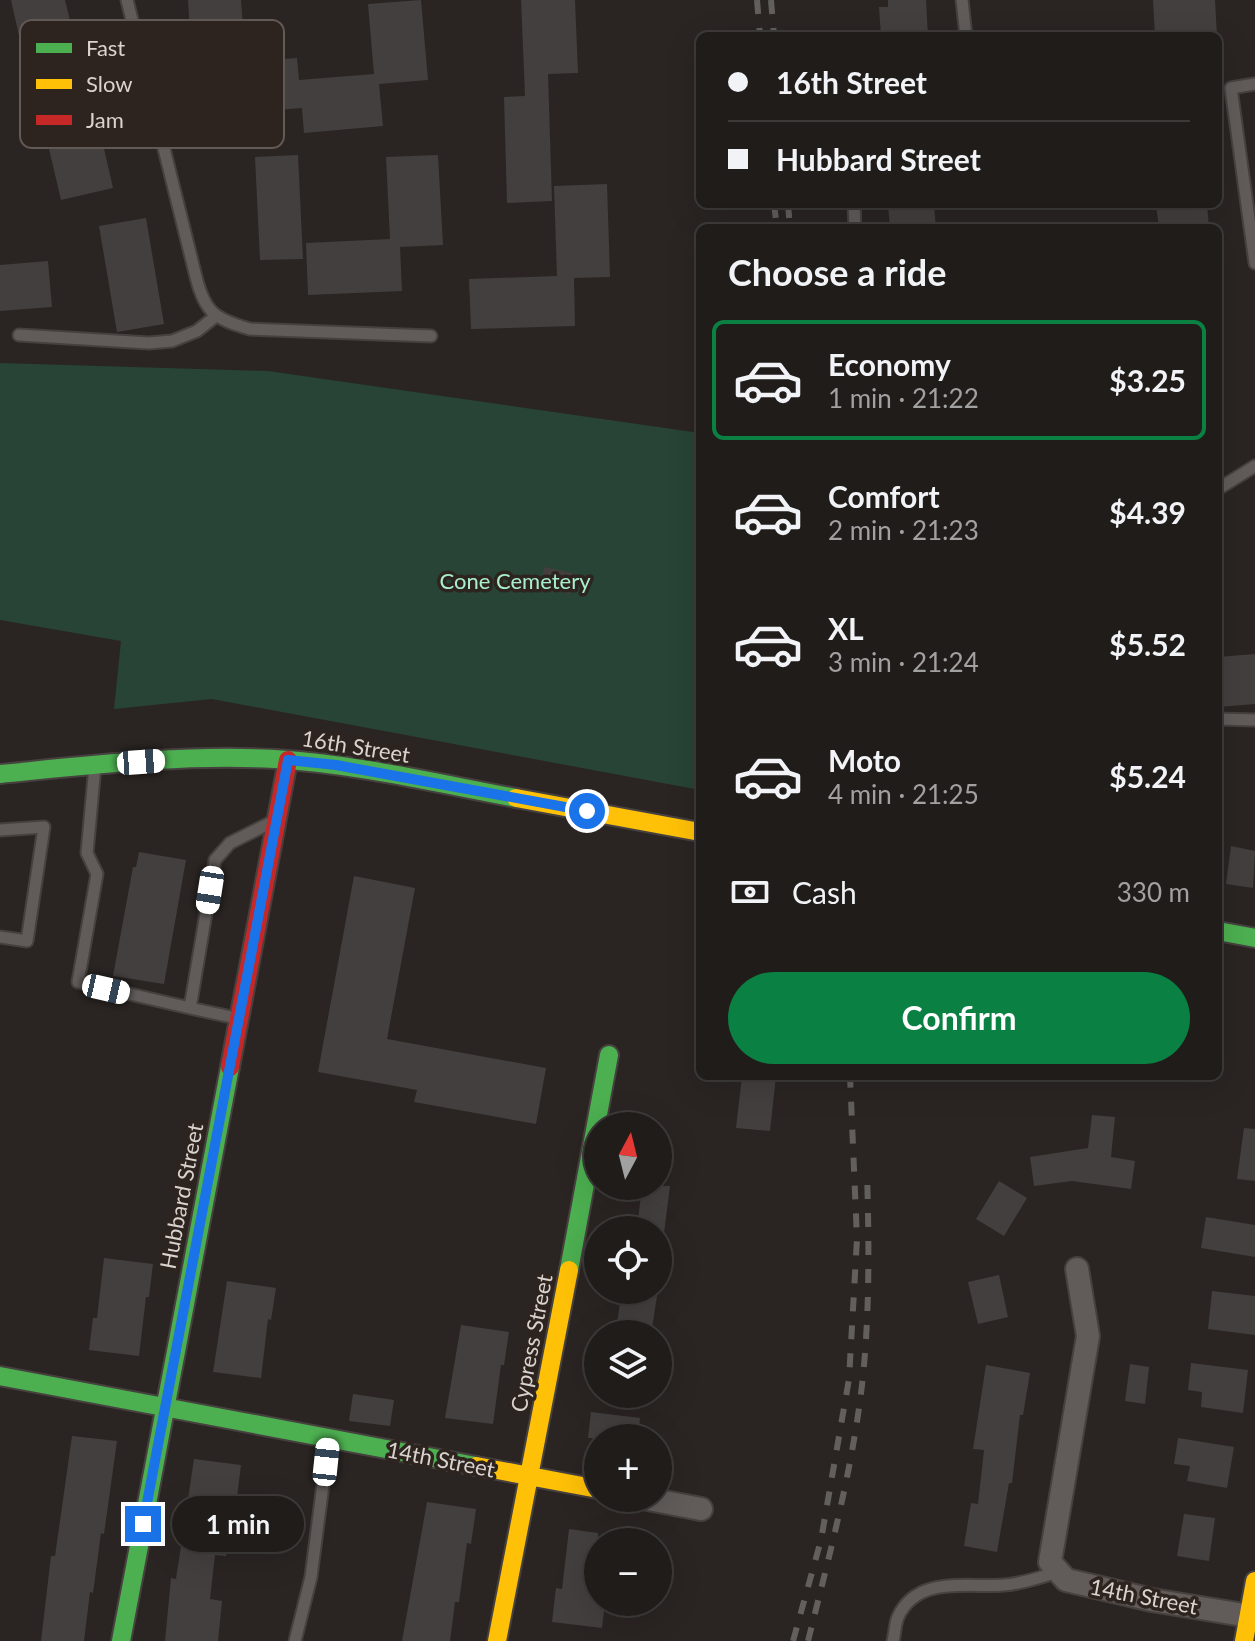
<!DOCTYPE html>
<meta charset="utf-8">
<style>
:root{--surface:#201c1a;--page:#2d2927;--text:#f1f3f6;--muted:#a2a1a2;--line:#3d3a39;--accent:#0b8043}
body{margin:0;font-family:Lato,sans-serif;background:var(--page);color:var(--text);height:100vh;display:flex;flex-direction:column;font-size:30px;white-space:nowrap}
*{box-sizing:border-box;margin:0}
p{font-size:26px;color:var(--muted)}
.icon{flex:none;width:44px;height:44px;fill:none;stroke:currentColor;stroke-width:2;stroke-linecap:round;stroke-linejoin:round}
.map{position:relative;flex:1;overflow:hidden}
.side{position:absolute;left:696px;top:224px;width:526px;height:856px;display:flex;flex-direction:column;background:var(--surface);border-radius:12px;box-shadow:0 8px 32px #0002,0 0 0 2px var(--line)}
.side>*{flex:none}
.guide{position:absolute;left:696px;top:32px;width:526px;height:176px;border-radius:12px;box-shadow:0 8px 32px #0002,0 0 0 2px var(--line);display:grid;align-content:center;height:176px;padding:0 32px;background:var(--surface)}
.needle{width:52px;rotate:7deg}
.buttons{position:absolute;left:584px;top:1112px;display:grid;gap:16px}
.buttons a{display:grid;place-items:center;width:88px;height:88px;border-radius:50%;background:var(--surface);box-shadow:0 8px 32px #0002,0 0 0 2px var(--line);font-size:40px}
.end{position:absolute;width:36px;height:36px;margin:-18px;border:10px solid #1a73e8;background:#fff;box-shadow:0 0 0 4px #fff}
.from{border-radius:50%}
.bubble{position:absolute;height:56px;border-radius:28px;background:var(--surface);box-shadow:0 8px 32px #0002,0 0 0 2px var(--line);font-size:26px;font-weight:700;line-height:56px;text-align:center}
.car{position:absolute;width:24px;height:48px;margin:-24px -12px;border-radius:10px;box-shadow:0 0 6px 2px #0007;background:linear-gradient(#fff 24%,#345 0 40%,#fff 0 76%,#345 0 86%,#fff 0)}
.guide b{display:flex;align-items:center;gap:28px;height:76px;font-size:30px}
.guide b+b{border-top:2px solid var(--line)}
.guide i{width:20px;height:20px;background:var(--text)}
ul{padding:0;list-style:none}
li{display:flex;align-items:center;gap:24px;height:120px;margin:0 16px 12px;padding:0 16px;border:4px solid transparent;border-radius:12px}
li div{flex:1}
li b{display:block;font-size:30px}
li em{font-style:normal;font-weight:700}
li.active{border-color:var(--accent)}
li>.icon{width:72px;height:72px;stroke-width:1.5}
h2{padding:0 32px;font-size:36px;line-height:96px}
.pay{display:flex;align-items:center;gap:20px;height:88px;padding:0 32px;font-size:30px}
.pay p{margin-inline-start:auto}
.primary-button{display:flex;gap:16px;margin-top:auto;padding:16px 32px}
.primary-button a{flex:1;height:92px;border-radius:48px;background:var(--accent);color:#fff;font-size:32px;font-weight:700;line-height:92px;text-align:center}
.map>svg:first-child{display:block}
.green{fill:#274436}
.building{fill:#433f3e}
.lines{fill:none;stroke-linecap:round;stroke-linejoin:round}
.lane-casing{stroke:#46413f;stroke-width:15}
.street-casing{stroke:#46413f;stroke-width:26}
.fast-casing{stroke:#46413f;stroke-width:22}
.slow-casing{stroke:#46413f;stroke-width:22}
.jam-casing{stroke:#46413f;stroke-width:22}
.lane{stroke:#615c5a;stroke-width:11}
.street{stroke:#615c5a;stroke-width:22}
.fast{stroke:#4caf50;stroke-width:18}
.slow{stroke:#ffc107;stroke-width:18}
.jam{stroke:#c62828;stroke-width:18}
.rail{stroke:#625f5d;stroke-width:6;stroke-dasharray:14 14;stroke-linecap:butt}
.route{stroke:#1a73e8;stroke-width:10}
.labels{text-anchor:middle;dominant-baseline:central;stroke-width:7;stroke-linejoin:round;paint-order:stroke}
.park-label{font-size:22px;fill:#a8efcb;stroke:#2e241f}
.street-label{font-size:22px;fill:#d9d3cf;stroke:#2e241f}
.key{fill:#2e241f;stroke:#615954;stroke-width:2}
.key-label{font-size:22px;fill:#d9d3cf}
</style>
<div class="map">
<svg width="1255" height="1641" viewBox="0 0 1255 1641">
<rect width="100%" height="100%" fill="#2a2522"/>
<path class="green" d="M 0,363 L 268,371 L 700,433 L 700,790 L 212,699 L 114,709 L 121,641 L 0,620 Z"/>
<path class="building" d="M 11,0 L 65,0 L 73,33 L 96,28 L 114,104 L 95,109 L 113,188 L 61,200 L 43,123 L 63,118 L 45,43 L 22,49 Z
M 188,0 L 241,0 L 243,27 L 190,32 Z
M 421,0 L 428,80 L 379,84 L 383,126 L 304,133 L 302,108 L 210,115 L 206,65 L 297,58 L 299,80 L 374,74 L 368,4 Z
M 521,0 L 575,0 L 578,73 L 548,74 L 552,201 L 507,203 L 504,97 L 525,96 Z
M 888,0 L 926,0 L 928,36 L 881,36 L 879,7 L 888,7 Z
M 1153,0 L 1215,0 L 1217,36 L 1155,36 Z
M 298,155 L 303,259 L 260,260 L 255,157 Z
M 438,155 L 443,245 L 400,247 L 402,291 L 308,295 L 306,243 L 390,239 L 386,157 Z
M 607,184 L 610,277 L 574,278 L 575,326 L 471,329 L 469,279 L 557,276 L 554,186 Z
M 934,204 L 936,228 L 890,228 L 888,205 Z
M 1156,204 L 1207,204 L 1209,228 L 1159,228 Z
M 146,218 L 164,324 L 117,332 L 99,226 Z
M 48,261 L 52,307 L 0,311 L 0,265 Z
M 544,567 L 573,573 L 569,594 L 540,587 Z
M 1255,654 L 1255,704 L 1218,707 L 1218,657 Z
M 1231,846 L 1255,851 L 1253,888 L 1226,884 Z
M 139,852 L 186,860 L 164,984 L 113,976 L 133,867 L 136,867 Z
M 354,876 L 415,888 L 387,1039 L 546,1068 L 536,1124 L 414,1102 L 417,1090 L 318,1072 Z
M 742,1076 L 776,1076 L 770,1131 L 736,1128 Z
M 1092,1115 L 1115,1117 L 1111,1157 L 1135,1161 L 1131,1189 L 1072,1181 L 1034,1186 L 1030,1157 L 1088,1148 Z
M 1244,1128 L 1255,1129 L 1255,1181 L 1237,1179 Z
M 999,1181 L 1027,1198 L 1004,1236 L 976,1219 Z
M 642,1186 L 670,1186 L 664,1233 L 637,1229 Z
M 1206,1217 L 1255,1225 L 1255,1257 L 1201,1248 Z
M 104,1258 L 153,1264 L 149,1297 L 146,1297 L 139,1356 L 89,1350 L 93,1318 L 97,1318 Z
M 999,1275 L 1008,1317 L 978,1324 L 968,1282 Z
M 227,1281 L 276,1288 L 271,1320 L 268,1319 L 261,1378 L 213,1372 Z
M 622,1290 L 658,1290 L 652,1328 L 617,1323 Z
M 1212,1291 L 1255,1296 L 1255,1335 L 1208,1329 Z
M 461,1325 L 509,1332 L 504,1365 L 501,1365 L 493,1424 L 445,1418 Z
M 1191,1363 L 1248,1370 L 1243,1413 L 1201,1407 L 1202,1392 L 1188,1390 Z
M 1130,1364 L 1149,1367 L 1145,1404 L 1125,1401 Z
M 986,1365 L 1030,1373 L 1023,1415 L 1020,1415 L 1012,1483 L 1009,1483 L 997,1552 L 964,1546 L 971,1503 L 978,1504 L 984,1450 L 973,1449 Z
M 353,1394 L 394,1400 L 390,1426 L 349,1421 Z
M 591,1412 L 640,1418 L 638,1438 L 588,1438 Z
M 72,1436 L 117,1441 L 104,1534 L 101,1533 L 93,1593 L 90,1592 L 84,1641 L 41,1641 L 51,1556 L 55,1556 Z
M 1178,1438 L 1234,1447 L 1227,1488 L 1187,1481 L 1190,1466 L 1174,1464 Z
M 194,1459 L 241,1465 L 237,1497 L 234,1496 L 226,1556 L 215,1555 L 210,1599 L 222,1601 L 218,1641 L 165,1641 L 171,1578 L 176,1579 Z
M 427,1502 L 476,1509 L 471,1544 L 467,1543 L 459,1602 L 455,1602 L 450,1641 L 402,1641 Z
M 1184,1514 L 1215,1518 L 1209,1561 L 1177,1556 Z
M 569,1529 L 598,1533 L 598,1602 L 605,1602 L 602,1628 L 552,1622 L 556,1588 L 562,1589 Z"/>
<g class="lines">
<defs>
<path id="lane" d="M 127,0 L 196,277 C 205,313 215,319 250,329 L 431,336
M 962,0 L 966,36
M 1255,84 L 1231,88 L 1255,263
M 854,204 L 855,228
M 19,335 L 149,343 L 172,341 L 197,331 L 216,316
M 1218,489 L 1255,466
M 1218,719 L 1255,720
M 95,766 L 87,853 L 97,874 L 78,982 L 190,1008 L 215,860 L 230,843 L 272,822
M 0,830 L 44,827 L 27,941 L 0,937
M 190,1008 L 236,1018
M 295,1641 L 311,1577 L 329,1438
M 893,1641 C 895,1634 895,1623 898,1617 C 917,1575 968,1588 1004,1585 C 1022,1584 1041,1577 1058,1572"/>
<path id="street" d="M 1077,1269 L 1088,1336 L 1050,1562 L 1066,1580 L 1152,1600 L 1255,1617
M 643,1498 L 701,1509"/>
<path id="fast" d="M 0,774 C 91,765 183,754 275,759 C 356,764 436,783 516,798
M 1218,931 L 1255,938
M 569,1270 L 609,1055
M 0,1376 L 476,1466
M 121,1641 L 230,1067"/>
<path id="slow" d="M 516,798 L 700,832
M 476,1466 L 598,1489
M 497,1641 L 569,1270
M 1244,1641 L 1255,1581"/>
<path id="jam" d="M 230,1067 L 288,760"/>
</defs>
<use href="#lane" class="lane-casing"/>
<use href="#street" class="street-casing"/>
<use href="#fast" class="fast-casing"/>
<use href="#slow" class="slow-casing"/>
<use href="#jam" class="jam-casing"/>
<use href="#lane" class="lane"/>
<use href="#street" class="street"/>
<use href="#fast" class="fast"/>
<use href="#slow" class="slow"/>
<use href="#jam" class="jam"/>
<path class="rail" d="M 757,0 L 760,36
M 771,0 L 774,36
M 774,204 L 777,228
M 788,204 L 790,228
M 793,1641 L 821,1540 L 849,1379 L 857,1239 L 850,1076
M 808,1641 C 829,1557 852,1471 862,1385 C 870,1314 869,1242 867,1172"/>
</g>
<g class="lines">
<path class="route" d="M 143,1524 L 288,760 L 336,765 L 587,811"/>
</g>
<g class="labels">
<g class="park-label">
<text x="515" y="580">Cone Cemetery</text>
</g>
<g class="street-label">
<text transform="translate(356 746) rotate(9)">16th Street</text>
<text transform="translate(181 1196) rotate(-79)">Hubbard Street</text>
<text transform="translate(531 1343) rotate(-79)">Cypress Street</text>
<text transform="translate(441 1459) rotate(11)">14th Street</text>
<text transform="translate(1144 1596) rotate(11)">14th Street</text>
</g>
</g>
<rect x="20" y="20" width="264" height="128" rx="12" class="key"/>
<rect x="36" y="43" width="36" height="10" fill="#4caf50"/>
<rect x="36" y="79" width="36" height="10" fill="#ffc107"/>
<rect x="36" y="115" width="36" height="10" fill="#c62828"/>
<g class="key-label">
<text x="86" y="56">Fast</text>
<text x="86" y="92">Slow</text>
<text x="86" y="128">Jam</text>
</g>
</svg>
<div class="buttons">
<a><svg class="needle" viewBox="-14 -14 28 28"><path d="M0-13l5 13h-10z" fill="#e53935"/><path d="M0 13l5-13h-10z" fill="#a2a1a2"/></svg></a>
<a><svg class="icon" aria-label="locate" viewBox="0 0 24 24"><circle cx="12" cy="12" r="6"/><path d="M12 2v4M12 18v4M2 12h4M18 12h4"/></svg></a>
<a><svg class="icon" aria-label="layers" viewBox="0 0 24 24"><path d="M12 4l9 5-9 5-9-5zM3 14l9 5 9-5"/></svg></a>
<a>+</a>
<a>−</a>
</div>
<i class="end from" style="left:587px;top:811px"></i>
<i class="end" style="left:143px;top:1524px"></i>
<div class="bubble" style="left:172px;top:1496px;width:132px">1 min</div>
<i class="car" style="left:141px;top:762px;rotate:86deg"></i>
<i class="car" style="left:210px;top:890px;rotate:189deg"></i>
<i class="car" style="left:106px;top:989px;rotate:103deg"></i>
<i class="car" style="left:326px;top:1462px;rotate:6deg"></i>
<div class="guide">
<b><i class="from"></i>16th Street</b>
<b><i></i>Hubbard Street</b>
</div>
<section class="side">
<h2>Choose a ride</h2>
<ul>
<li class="active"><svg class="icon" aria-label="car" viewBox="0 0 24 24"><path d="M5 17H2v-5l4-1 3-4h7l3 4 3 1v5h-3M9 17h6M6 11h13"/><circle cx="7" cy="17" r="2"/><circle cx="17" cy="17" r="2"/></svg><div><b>Economy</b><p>1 min · 21:22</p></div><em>$3.25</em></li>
<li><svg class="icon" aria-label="car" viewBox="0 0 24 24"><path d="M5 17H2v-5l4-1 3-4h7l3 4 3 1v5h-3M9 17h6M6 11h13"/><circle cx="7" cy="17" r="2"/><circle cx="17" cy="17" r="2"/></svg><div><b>Comfort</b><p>2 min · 21:23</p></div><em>$4.39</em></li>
<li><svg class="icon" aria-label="car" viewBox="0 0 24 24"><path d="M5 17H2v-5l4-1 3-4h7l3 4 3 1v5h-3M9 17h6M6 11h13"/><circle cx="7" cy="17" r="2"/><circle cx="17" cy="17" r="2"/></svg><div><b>XL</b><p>3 min · 21:24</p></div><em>$5.52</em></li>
<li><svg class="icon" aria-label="car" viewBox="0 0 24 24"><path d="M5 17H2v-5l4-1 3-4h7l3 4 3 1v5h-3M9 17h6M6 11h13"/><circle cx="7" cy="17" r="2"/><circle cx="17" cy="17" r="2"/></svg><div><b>Moto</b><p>4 min · 21:25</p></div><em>$5.24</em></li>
</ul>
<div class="pay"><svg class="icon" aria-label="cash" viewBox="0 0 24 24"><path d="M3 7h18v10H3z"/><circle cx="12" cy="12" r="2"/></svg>Cash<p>330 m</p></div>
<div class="primary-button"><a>Confirm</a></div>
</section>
</div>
